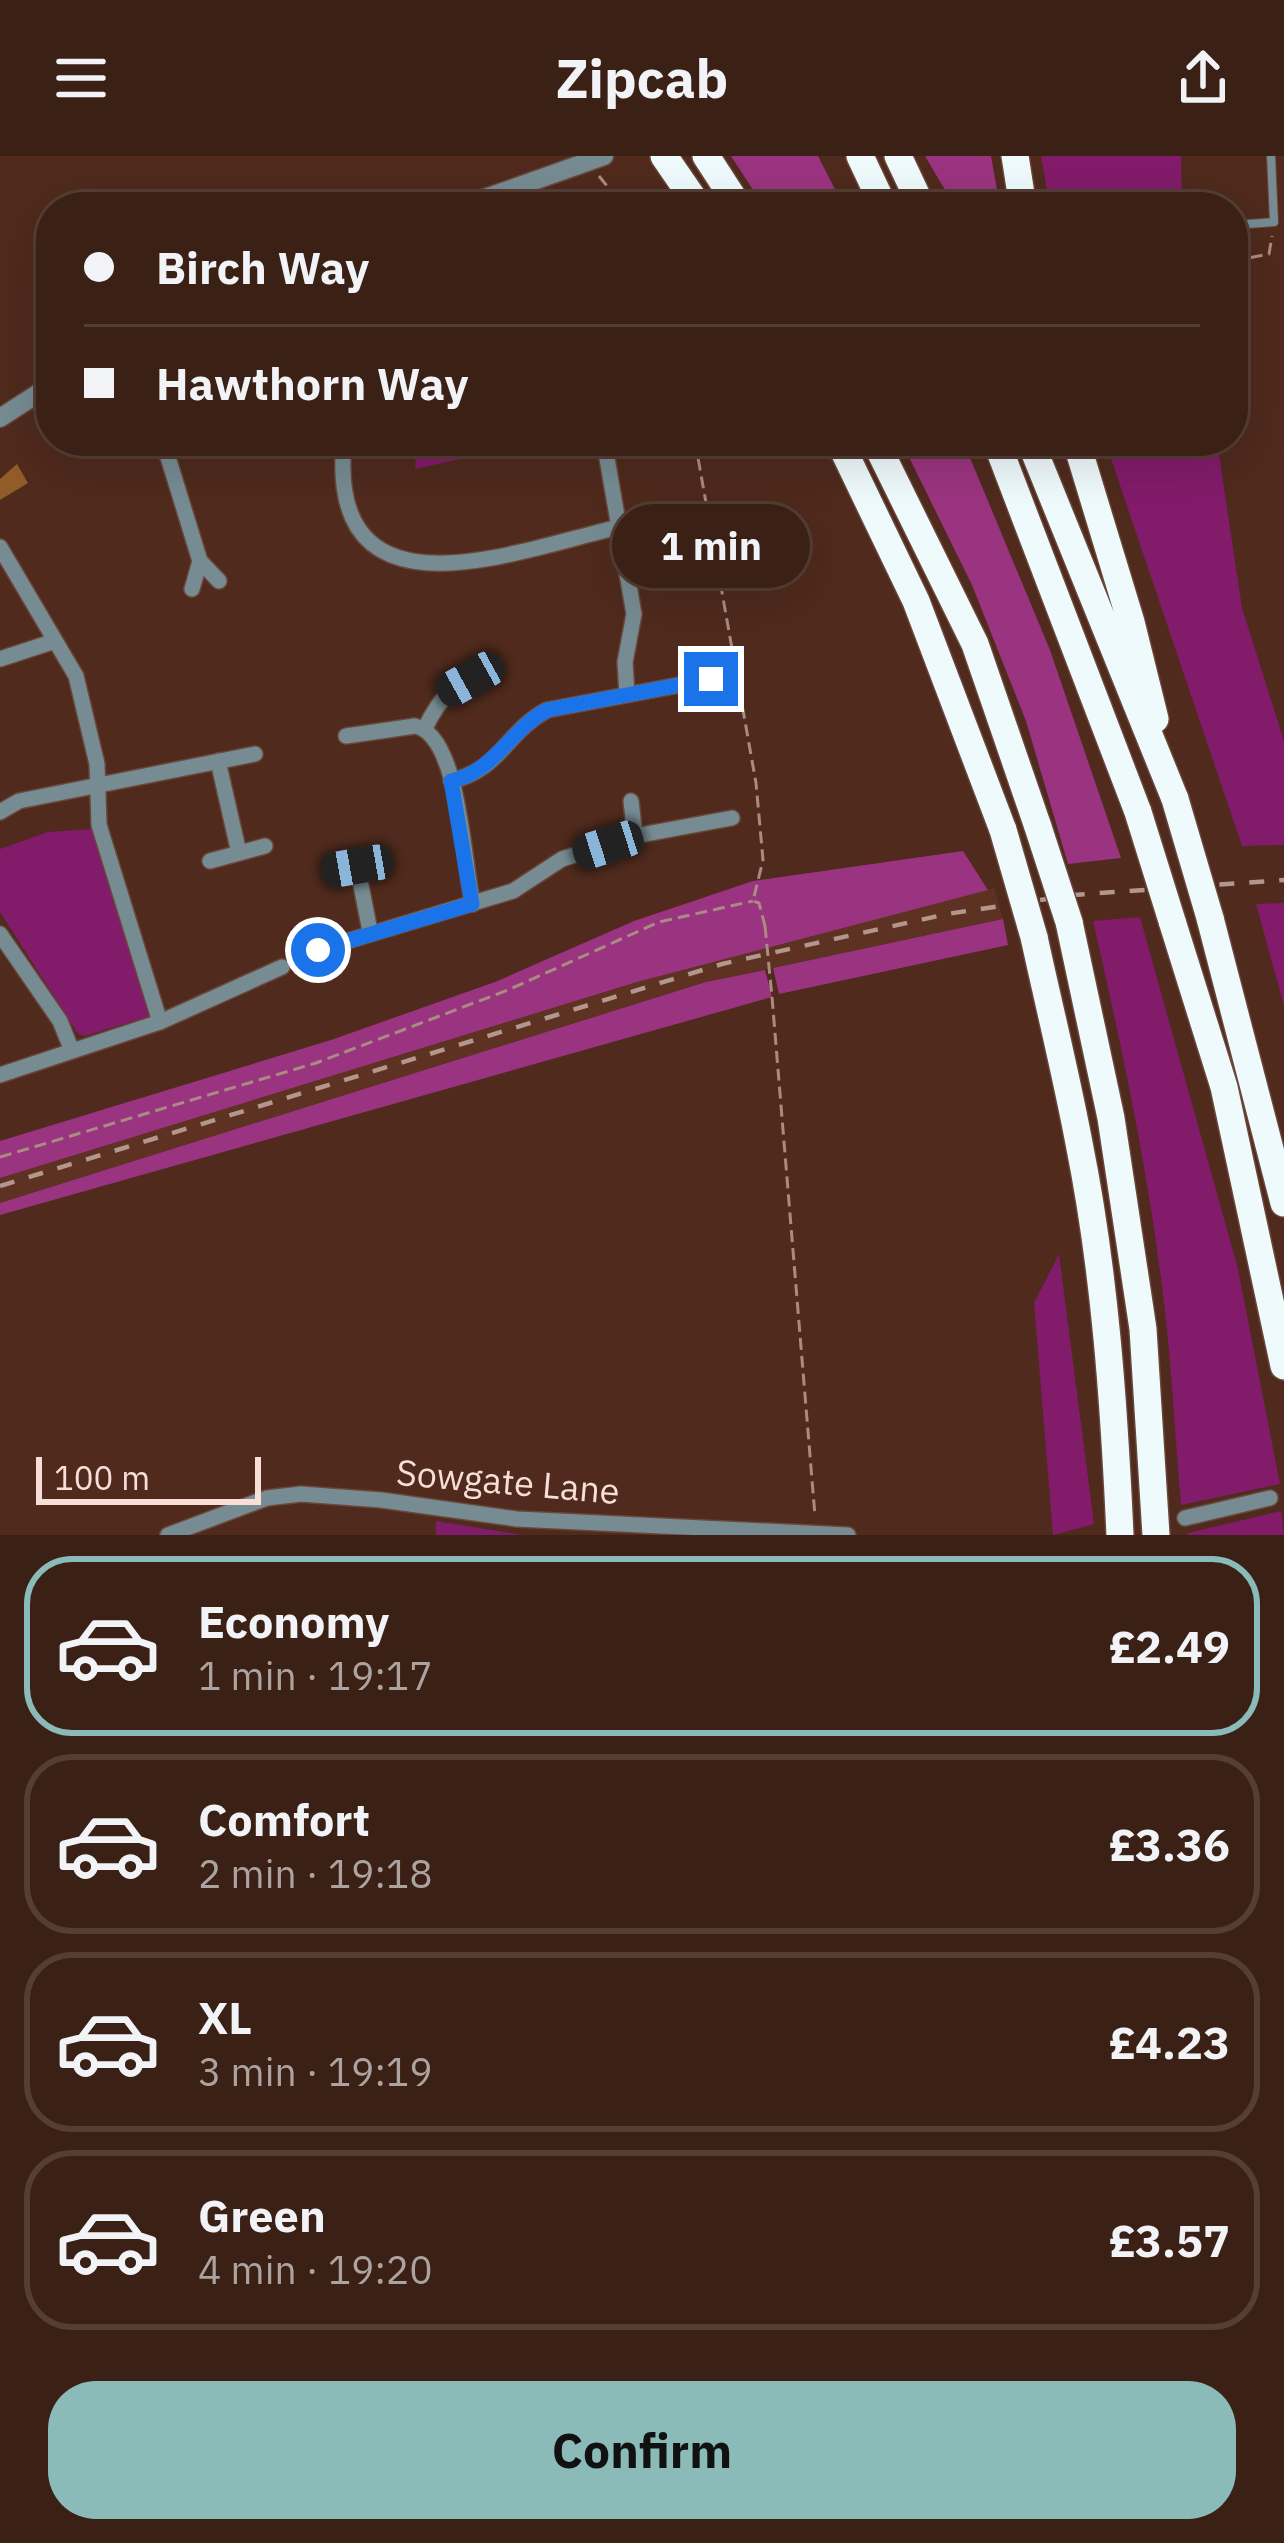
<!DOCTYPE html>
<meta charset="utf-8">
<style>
:root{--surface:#3b2016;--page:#42281f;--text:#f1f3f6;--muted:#aca3a1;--line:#543e35;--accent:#8bbbb9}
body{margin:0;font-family:"IBM Plex Sans",sans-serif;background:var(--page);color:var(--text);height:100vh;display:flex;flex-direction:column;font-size:45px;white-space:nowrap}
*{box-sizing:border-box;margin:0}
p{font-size:39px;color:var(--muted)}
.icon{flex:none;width:66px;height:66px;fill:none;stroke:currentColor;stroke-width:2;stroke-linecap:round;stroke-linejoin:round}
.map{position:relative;height:1379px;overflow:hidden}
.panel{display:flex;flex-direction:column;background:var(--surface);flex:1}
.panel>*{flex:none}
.top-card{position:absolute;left:36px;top:36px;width:1212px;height:264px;border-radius:48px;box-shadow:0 12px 48px #0002,0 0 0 3px var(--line);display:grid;align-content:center;height:264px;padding:0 48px;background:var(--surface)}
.scale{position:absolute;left:36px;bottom:30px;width:225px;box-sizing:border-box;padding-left:12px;border:6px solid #f7ded6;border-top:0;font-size:33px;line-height:42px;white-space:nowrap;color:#f7ded6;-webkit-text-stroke:9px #4f2a1d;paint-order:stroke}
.end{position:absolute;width:54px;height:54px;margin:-27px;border:15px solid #1a73e8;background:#fff;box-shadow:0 0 0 6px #fff}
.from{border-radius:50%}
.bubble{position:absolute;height:84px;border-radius:42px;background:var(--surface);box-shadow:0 12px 48px #0002,0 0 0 3px var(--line);font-size:39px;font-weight:800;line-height:84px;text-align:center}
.car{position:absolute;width:36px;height:72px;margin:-36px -18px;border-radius:15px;box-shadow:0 0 9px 3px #0007;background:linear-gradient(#222 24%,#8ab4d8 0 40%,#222 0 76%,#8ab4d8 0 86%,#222 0)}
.top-card b{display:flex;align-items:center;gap:42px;height:114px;font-size:45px}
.top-card b+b{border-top:3px solid var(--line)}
.top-card i{width:30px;height:30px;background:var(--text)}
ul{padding:21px 0 0;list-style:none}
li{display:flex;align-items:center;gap:36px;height:180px;margin:0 24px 18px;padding:0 24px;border:6px solid var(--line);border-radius:48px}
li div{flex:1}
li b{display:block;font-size:45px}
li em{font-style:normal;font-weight:800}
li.selected{border-color:var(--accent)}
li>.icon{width:108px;height:108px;stroke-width:1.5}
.primary-button{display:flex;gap:24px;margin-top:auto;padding:24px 48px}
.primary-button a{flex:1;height:138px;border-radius:48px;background:var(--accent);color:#111;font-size:48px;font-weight:800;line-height:138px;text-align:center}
header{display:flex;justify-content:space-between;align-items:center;height:156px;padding:0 48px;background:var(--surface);font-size:54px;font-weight:800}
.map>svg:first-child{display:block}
.built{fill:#5e3222}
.green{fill:#821b6a}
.forest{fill:#9b3480}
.building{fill:#925b2a}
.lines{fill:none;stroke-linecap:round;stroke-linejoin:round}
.service-casing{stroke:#6a473b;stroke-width:10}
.minor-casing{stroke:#6a473b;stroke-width:18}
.tertiary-casing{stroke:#6a473b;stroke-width:21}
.motorway-casing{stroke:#6a473b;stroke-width:30}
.path{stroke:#aa8b81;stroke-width:3;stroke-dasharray:12 6;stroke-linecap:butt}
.service{stroke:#768b92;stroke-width:8}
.minor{stroke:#768b92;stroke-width:15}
.tertiary{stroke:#768b92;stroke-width:18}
.motorway{stroke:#effafd;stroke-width:27}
.rail{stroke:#b3968c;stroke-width:4.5;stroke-dasharray:15 15;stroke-linecap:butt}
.motorway-bridge-casing{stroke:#6a473b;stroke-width:30;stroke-linecap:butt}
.path-bridge{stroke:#aa8b81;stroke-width:3;stroke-dasharray:12 6;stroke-linecap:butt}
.motorway-bridge{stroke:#effafd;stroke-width:27}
.route{stroke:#1a73e8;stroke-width:15}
.labels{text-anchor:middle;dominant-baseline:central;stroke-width:9;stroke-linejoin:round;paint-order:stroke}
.street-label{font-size:36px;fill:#f7ded6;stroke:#4f2a1d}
</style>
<header><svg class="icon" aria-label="menu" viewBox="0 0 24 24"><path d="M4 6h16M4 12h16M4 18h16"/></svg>Zipcab<svg class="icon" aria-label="share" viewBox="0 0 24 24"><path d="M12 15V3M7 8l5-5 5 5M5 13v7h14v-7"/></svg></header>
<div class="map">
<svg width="1284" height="1379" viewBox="0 0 1284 1379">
<rect width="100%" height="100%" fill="#4f2a1d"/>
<path class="built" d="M 994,732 L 1003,763 L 706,826 L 0,1047 L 0,1022 L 637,826 Z"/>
<path class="green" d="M 1041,0 L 1181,0 L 1182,51 L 1050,51 Z
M 417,285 L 466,285 L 470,301 L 415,313 Z
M 1105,285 L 1217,285 L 1242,452 L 1284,585 L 1284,689 L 1242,690 Z
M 93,673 L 150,860 L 85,880 L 78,878 L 0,756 L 0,693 L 48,676 Z
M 1284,747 L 1284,850 L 1256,748 Z
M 1140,761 L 1238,1113 L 1280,1328 L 1181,1349 C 1175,1282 1172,1214 1164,1147 C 1149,1018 1122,892 1093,765 Z
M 1059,1098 L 1094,1368 L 1053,1379 L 1034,1147 Z
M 1281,1355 L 1284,1379 L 1188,1379 L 1188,1377 Z
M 436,1365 L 522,1379 L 436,1379 Z"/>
<path class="forest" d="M 731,0 L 818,0 L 844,51 L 764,51 Z
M 925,0 L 991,0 L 1000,51 L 955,51 Z
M 901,285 L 963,285 L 1050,494 L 1121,702 L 1068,708 L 1026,565 L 972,429 Z
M 963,695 L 988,734 L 637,826 L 0,1022 L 0,985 L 331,884 L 495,826 L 634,765 L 753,725 Z
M 1003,763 L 1008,789 L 779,838 L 773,812 Z
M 765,814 L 772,841 L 0,1059 L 0,1047 L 706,826 Z"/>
<path class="building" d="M 17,308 L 28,327 L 0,344 L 0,323 Z"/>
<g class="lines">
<defs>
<path id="service" d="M 1233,69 L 1274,66 L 1271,0"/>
<path id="minor" d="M 163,285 L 200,405 L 219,425
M 344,285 C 326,472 515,395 619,371
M 604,285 L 634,458 L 625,506 L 627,539
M 0,391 L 76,520 L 97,608 L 99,669 L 160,866
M 192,433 L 200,405
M 0,503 L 55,485
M 425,572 C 440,542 452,526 487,520
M 346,580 L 415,570 C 460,579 463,708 473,748
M 218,605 L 239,697
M 451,625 C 500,614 507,575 547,554 L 711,523
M 631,645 L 635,680
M 0,656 L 19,645 L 255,598
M 210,705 L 265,690
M 357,709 L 370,775
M 332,714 L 379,705
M 0,778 L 60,865 L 72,895
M 318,794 L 513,735 L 562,703 L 635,680 L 732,662
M 0,919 L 160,866 L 282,811
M 1185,1362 L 1270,1342
M 168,1379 L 267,1342 L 301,1338 L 381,1344 L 517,1363 L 848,1379"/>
<path id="tertiary" d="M 460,51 L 604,0
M 0,262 L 51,229"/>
<path id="motorway" d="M 664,0 L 699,51
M 706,0 L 739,51
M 860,0 L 884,51
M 898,0 L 922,51
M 1015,0 L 1023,51
M 839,285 L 916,445 L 1003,674
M 875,285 L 975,488 L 1038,671
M 996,285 L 1138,656
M 1030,285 L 1175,643
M 1076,285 L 1131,466 L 1155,563
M 1210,762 L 1284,1047
M 1172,765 L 1224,931 L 1284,1210
M 1069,766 L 1111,962 L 1143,1173 L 1156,1379
M 1034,781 C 1049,850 1066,918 1079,987 C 1105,1116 1114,1248 1120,1379"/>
</defs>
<use href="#service" class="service-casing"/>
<use href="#minor" class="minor-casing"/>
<use href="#tertiary" class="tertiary-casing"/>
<use href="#motorway" class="motorway-casing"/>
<path class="path" d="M 599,20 L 624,51
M 1233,105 L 1269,98 L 1272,80
M 695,285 L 756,627 L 763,704 L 753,745 L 759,747 L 765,770
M 772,841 L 815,1360
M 0,1001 L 316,907 L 508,834 L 659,766 L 753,745"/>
<use href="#service" class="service"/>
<use href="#minor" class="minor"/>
<use href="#tertiary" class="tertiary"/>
<use href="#motorway" class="motorway"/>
<path class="rail" d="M 0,1030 L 722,808 L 947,758 L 1073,739 L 1284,724"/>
<defs>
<path id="motorway-bridge" d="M 1175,643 L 1210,762
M 1138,656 L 1172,765
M 1038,671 L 1069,766
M 1003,674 L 1034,781"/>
</defs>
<use href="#motorway-bridge" class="motorway-bridge-casing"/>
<path class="path-bridge" d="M 765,770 L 772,841"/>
<use href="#motorway-bridge" class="motorway-bridge"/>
</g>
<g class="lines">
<path class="route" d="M 318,794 L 472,748 L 451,625 C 496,615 509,574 547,554 L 711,523"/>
</g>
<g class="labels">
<g class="street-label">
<text transform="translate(508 1325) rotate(5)">Sowgate Lane</text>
</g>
</g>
</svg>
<div class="scale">100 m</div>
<i class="end from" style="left:318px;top:794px"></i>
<i class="end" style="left:711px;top:523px"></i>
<div class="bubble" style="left:612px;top:348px;width:198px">1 min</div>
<i class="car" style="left:470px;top:523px;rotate:241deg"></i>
<i class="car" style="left:608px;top:689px;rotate:252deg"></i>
<i class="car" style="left:357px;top:710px;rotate:260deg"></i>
<div class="top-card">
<b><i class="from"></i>Birch Way</b>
<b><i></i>Hawthorn Way</b>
</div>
</div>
<section class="panel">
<ul>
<li class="selected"><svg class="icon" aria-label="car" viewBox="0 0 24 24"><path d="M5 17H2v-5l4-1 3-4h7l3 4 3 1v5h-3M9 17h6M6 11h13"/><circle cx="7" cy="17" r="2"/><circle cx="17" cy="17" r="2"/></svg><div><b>Economy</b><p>1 min · 19:17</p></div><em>£2.49</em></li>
<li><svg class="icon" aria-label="car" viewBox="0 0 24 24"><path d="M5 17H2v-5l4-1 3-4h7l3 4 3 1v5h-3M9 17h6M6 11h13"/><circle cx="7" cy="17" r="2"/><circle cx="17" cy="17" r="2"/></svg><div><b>Comfort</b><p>2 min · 19:18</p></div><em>£3.36</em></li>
<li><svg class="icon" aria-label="car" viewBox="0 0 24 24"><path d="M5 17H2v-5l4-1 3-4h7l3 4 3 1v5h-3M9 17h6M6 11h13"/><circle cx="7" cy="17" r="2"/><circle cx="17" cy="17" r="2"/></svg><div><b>XL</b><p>3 min · 19:19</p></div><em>£4.23</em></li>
<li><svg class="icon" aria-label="car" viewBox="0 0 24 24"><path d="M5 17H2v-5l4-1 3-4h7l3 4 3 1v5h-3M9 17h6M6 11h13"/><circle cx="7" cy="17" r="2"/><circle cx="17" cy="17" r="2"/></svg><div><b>Green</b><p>4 min · 19:20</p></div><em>£3.57</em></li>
</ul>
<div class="primary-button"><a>Confirm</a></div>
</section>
